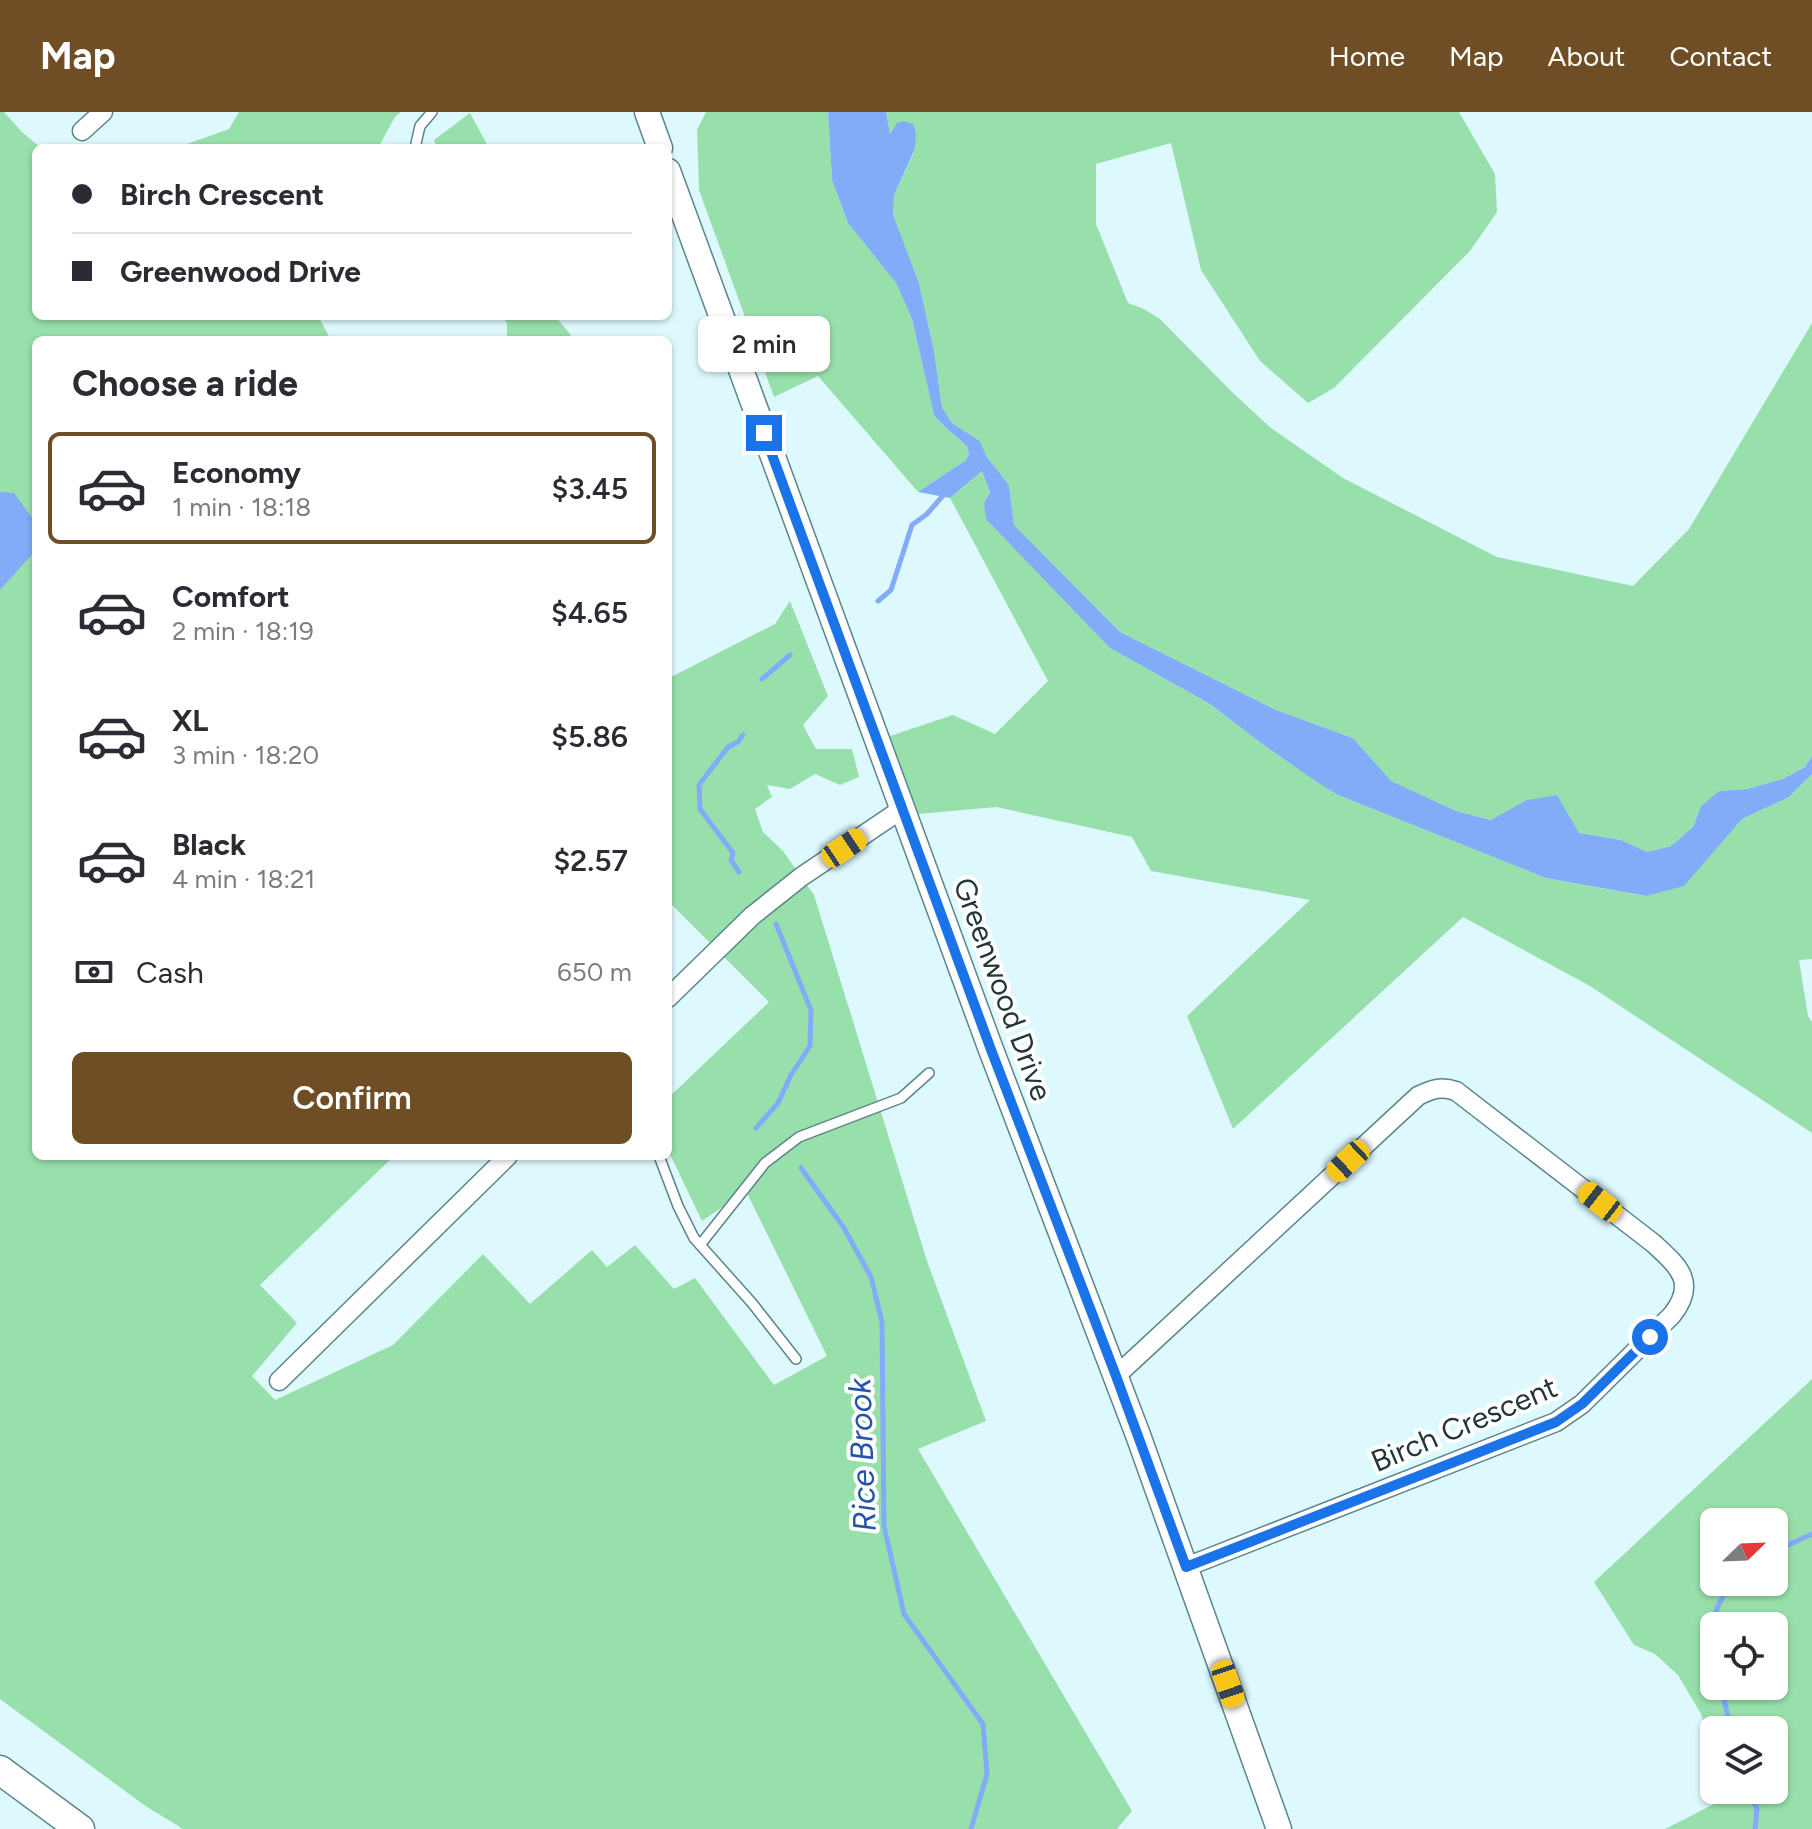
<!DOCTYPE html>
<meta charset="utf-8">
<style>
:root{--surface:#fff;--page:#f2f2f3;--text:#2b2b33;--muted:#7c7c81;--line:#e1e1e2;--accent:#6f4e25}
body{margin:0;font-family:Figtree,sans-serif;background:var(--page);color:var(--text);height:100vh;display:flex;flex-direction:column;font-size:30px;white-space:nowrap}
*{box-sizing:border-box;margin:0}
p{font-size:26px;color:var(--muted)}
.icon{flex:none;width:44px;height:44px;fill:none;stroke:currentColor;stroke-width:2;stroke-linecap:round;stroke-linejoin:round}
.map{position:relative;flex:1;overflow:hidden}
.side{position:absolute;left:32px;top:224px;width:640px;height:824px;display:flex;flex-direction:column;background:var(--surface);border-radius:12px;box-shadow:0 2px 6px #0004}
.side>*{flex:none}
.guide{position:absolute;left:32px;top:32px;width:640px;height:176px;border-radius:12px;box-shadow:0 2px 6px #0004;display:grid;align-content:center;height:176px;padding:0 40px;background:var(--surface)}
.needle{width:52px;rotate:67deg}
.buttons{position:absolute;left:1700px;top:1396px;display:grid;gap:16px}
.buttons a{display:grid;place-items:center;width:88px;height:88px;border-radius:12px;background:var(--surface);box-shadow:0 2px 6px #0004;font-size:40px}
.end{position:absolute;width:36px;height:36px;margin:-18px;border:10px solid #1a73e8;background:#fff;box-shadow:0 0 0 4px #fff}
.from{border-radius:50%}
.bubble{position:absolute;height:56px;border-radius:12px;background:var(--surface);box-shadow:0 2px 6px #0004;font-size:26px;font-weight:600;line-height:56px;text-align:center}
.car{position:absolute;width:24px;height:48px;margin:-24px -12px;border-radius:10px;box-shadow:0 0 6px 2px #0007;background:linear-gradient(#f5c518 24%,#345 0 40%,#f5c518 0 76%,#345 0 86%,#f5c518 0)}
.guide b{display:flex;align-items:center;gap:28px;height:76px;font-size:30px}
.guide b+b{border-top:2px solid var(--line)}
.guide i{width:20px;height:20px;background:var(--text)}
ul{padding:0;list-style:none}
li{display:flex;align-items:center;gap:24px;height:112px;margin:0 16px 12px;padding:0 24px;border:4px solid transparent;border-radius:12px}
li div{flex:1}
li b{display:block;font-size:30px}
li em{font-style:normal;font-weight:600}
li.on{border-color:var(--accent)}
li>.icon{width:72px;height:72px;stroke-width:1.5}
h2{padding:0 40px;font-size:36px;line-height:96px}
.pay{display:flex;align-items:center;gap:20px;height:88px;padding:0 40px;font-size:30px}
.pay p{margin-inline-start:auto}
.cta{display:flex;gap:16px;margin-top:auto;padding:16px 40px}
.cta a{flex:1;height:92px;border-radius:12px;background:var(--accent);color:#fff;font-size:32px;font-weight:600;line-height:92px;text-align:center}
header{display:flex;align-items:center;gap:48px;box-sizing:border-box;height:112px;padding:0 40px;background:var(--accent);color:#fff}
header strong{font-size:38px}
nav{display:flex;gap:44px;margin-inline-start:auto;font-size:28px}
.map>svg:first-child{display:block}
.green{fill:#98e0ab;fill-rule:evenodd}
.water{fill:#82acf8}
.lines{fill:none;stroke-linecap:round;stroke-linejoin:round}
.stream{stroke:#82acf8;stroke-width:5}
.service-casing{stroke:#5a858c;stroke-width:12}
.minor-casing{stroke:#5a858c;stroke-width:21}
.secondary-casing{stroke:#5a858c;stroke-width:27}
.trunk-casing{stroke:#5a858c;stroke-width:31}
.service{stroke:#fff;stroke-width:9}
.minor{stroke:#fff;stroke-width:18}
.secondary{stroke:#fff;stroke-width:24}
.trunk{stroke:#fff;stroke-width:28}
.route{stroke:#1a73e8;stroke-width:10}
.labels{text-anchor:middle;dominant-baseline:central;stroke-width:8;stroke-linejoin:round;paint-order:stroke}
.street-label{font-size:30px;fill:#233639;stroke:#fff}
.water-label{font-size:32px;font-style:italic;fill:#2552aa;stroke:#fff}
</style>
<header>
<strong>Map</strong>
<nav><a>Home</a><a>Map</a><a>About</a><a>Contact</a></nav>
</header>
<div class="map">
<svg width="1812" height="1717" viewBox="0 0 1812 1717">
<rect width="100%" height="100%" fill="#def9fd"/>
<path class="green" d="M 0,0 L 4,0 L 22,20 L 41,36 L 36,36 L 36,204 L 318,204 L 331,228 L 36,228 L 36,1044 L 394,1044 L 260,1173 L 297,1211 L 252,1264 L 275,1288 L 393,1233 L 483,1142 L 530,1192 L 592,1138 L 607,1155 L 635,1133 L 674,1177 L 695,1166 L 774,1273 L 827,1244 L 746,1079 L 702,1109 L 668,1038 L 668,986 L 769,890 L 668,789 L 668,564 L 671,565 L 775,512 L 790,489 L 828,584 L 803,613 L 816,637 L 852,637 L 859,665 L 840,673 L 815,662 L 790,677 L 767,673 L 772,685 L 755,697 L 763,720 L 783,739 L 814,783 L 927,1149 L 986,1309 L 918,1337 L 1132,1699 L 1117,1717 L 183,1717 L 144,1693 L 0,1587 Z
M 239,0 L 401,0 L 395,5 L 378,36 L 176,36 L 229,17 Z
M 706,0 L 828,0 L 832,68 L 848,111 L 896,171 L 912,207 L 934,303 L 946,316 L 967,334 L 969,342 L 966,348 L 918,380 L 818,264 L 774,285 L 699,78 L 697,18 Z
M 886,0 L 1459,0 L 1495,62 L 1497,100 L 1470,139 L 1334,276 L 1308,291 L 1260,249 L 1201,158 L 1171,31 L 1096,52 L 1096,112 L 1128,191 L 1144,197 L 1160,207 L 1232,280 L 1271,316 L 1343,366 L 1497,445 L 1633,474 L 1689,417 L 1812,211 L 1812,644 L 1805,655 L 1783,667 L 1747,677 L 1719,679 L 1701,694 L 1693,715 L 1671,734 L 1647,740 L 1621,728 L 1579,721 L 1527,689 L 1492,708 L 1456,699 L 1390,669 L 1353,626 L 1276,598 L 1120,520 L 1014,413 L 1009,373 L 987,345 L 980,329 L 952,311 L 942,295 L 934,239 L 919,171 L 892,103 L 894,83 L 915,38 L 890,23 Z
M 470,1 L 489,36 L 437,36 L 434,28 Z
M 501,204 L 555,204 L 575,228 L 507,228 L 507,211 Z
M 982,359 L 990,380 L 984,391 L 1110,536 L 1210,592 L 1261,631 L 1338,683 L 1546,766 L 1645,784 L 1718,733 L 1742,707 L 1789,685 L 1812,662 L 1812,847 L 1799,848 L 1808,904 L 1812,910 L 1812,1021 L 1590,874 L 1463,805 L 1233,1017 L 1187,904 L 1310,788 L 1151,759 L 1132,725 L 996,695 L 918,702 L 890,624 L 953,603 L 995,622 L 1048,569 L 950,386 Z
M 1812,1267 L 1812,1717 L 1665,1717 L 1726,1686 L 1724,1678 L 1774,1678 L 1774,1618 L 1714,1618 L 1714,1645 L 1701,1602 L 1678,1563 L 1655,1542 L 1634,1533 L 1594,1470 ZM 1714,1410 L 1774,1410 L 1774,1470 L 1714,1470 ZM 1714,1514 L 1774,1514 L 1774,1574 L 1714,1574 Z"/>
<path class="water" d="M 828,0 L 886,0 L 890,22 L 897,11 L 903,9 L 913,12 L 916,21 L 915,37 L 894,83 L 893,103 L 919,171 L 934,239 L 942,295 L 952,311 L 980,329 L 987,345 L 1009,373 L 1014,413 L 1120,520 L 1276,598 L 1353,626 L 1391,669 L 1456,699 L 1491,708 L 1527,688 L 1557,683 L 1579,721 L 1621,728 L 1647,740 L 1671,734 L 1693,715 L 1701,694 L 1719,679 L 1747,677 L 1783,667 L 1805,655 L 1812,644 L 1812,662 L 1789,685 L 1742,707 L 1684,774 L 1646,784 L 1546,766 L 1338,683 L 1317,670 L 1261,631 L 1210,592 L 1110,536 L 986,407 L 984,391 L 990,380 L 982,359 L 950,386 L 918,380 L 966,348 L 969,342 L 967,334 L 946,316 L 934,303 L 912,207 L 896,171 L 848,111 L 832,68 Z
M 0,380 L 14,381 L 33,407 L 34,440 L 0,478 Z"/>
<g class="lines">
<path class="stream" d="M 878,489 L 891,478 L 912,413 L 927,402 L 947,379
M 762,567 L 790,543
M 739,760 L 731,748 L 733,741 L 700,697 L 699,673 L 728,635 L 738,630 L 743,623
M 756,1016 L 778,991 L 791,963 L 810,934 L 811,898 L 776,812
M 801,1056 L 844,1116 L 871,1165 L 882,1210 L 884,1414 L 904,1502 L 983,1612 L 987,1662 L 971,1717
M 1774,1440 L 1812,1422
M 1714,1541 C 1710,1511 1714,1494 1733,1470
M 1721,1574 L 1731,1618
M 1750,1684 L 1757,1697 L 1755,1717"/>
<defs>
<path id="service" d="M 415,36 L 420,14 L 432,0
M 659,1044 L 678,1094 L 694,1126 L 752,1191 L 796,1247
M 700,1133 L 765,1051 L 799,1025 L 901,986 L 929,961"/>
<path id="minor" d="M 82,19 L 103,0
M 668,886 L 752,804 L 801,765 L 902,697
M 1116,1264 L 1418,984 C 1432,977 1441,974 1456,979 L 1653,1131 C 1678,1154 1698,1170 1672,1203 L 1582,1292 L 1556,1310 L 1186,1455
M 279,1269 L 508,1044"/>
<path id="secondary" d="M 647,0 L 660,36
M 668,59 L 990,935 L 1138,1323 L 1279,1717"/>
<path id="trunk" d="M 0,1658 L 80,1717"/>
</defs>
<use href="#service" class="service-casing"/>
<use href="#minor" class="minor-casing"/>
<use href="#secondary" class="secondary-casing"/>
<use href="#trunk" class="trunk-casing"/>
<use href="#service" class="service"/>
<use href="#minor" class="minor"/>
<use href="#secondary" class="secondary"/>
<use href="#trunk" class="trunk"/>
</g>
<g class="lines">
<path class="route" d="M 764,321 L 990,935 L 1116,1264 L 1186,1455 L 1556,1310 L 1582,1292 L 1650,1225"/>
</g>
<g class="labels">
<g class="street-label">
<text transform="translate(1003 877) rotate(70)">Greenwood Drive</text>
<text transform="translate(1464 1312) rotate(-23)">Birch Crescent</text>
</g>
<g class="water-label">
<text transform="translate(862 1343) rotate(-92)">Rice Brook</text>
</g>
</g>
</svg>
<div class="buttons">
<a><svg class="needle" viewBox="-14 -14 28 28"><path d="M0-13l5 13h-10z" fill="#e53935"/><path d="M0 13l5-13h-10z" fill="#7c7c81"/></svg></a>
<a><svg class="icon" aria-label="locate" viewBox="0 0 24 24"><circle cx="12" cy="12" r="6"/><path d="M12 2v4M12 18v4M2 12h4M18 12h4"/></svg></a>
<a><svg class="icon" aria-label="layers" viewBox="0 0 24 24"><path d="M12 4l9 5-9 5-9-5zM3 14l9 5 9-5"/></svg></a>
</div>
<i class="end from" style="left:1650px;top:1225px"></i>
<i class="end" style="left:764px;top:321px"></i>
<div class="bubble" style="left:698px;top:204px;width:132px">2 min</div>
<i class="car" style="left:844px;top:736px;rotate:56deg"></i>
<i class="car" style="left:1348px;top:1049px;rotate:227deg"></i>
<i class="car" style="left:1600px;top:1090px;rotate:308deg"></i>
<i class="car" style="left:1228px;top:1572px;rotate:161deg"></i>
<div class="guide">
<b><i class="from"></i>Birch Crescent</b>
<b><i></i>Greenwood Drive</b>
</div>
<section class="side">
<h2>Choose a ride</h2>
<ul>
<li class="on"><svg class="icon" aria-label="car" viewBox="0 0 24 24"><path d="M5 17H2v-5l4-1 3-4h7l3 4 3 1v5h-3M9 17h6M6 11h13"/><circle cx="7" cy="17" r="2"/><circle cx="17" cy="17" r="2"/></svg><div><b>Economy</b><p>1 min · 18:18</p></div><em>$3.45</em></li>
<li><svg class="icon" aria-label="car" viewBox="0 0 24 24"><path d="M5 17H2v-5l4-1 3-4h7l3 4 3 1v5h-3M9 17h6M6 11h13"/><circle cx="7" cy="17" r="2"/><circle cx="17" cy="17" r="2"/></svg><div><b>Comfort</b><p>2 min · 18:19</p></div><em>$4.65</em></li>
<li><svg class="icon" aria-label="car" viewBox="0 0 24 24"><path d="M5 17H2v-5l4-1 3-4h7l3 4 3 1v5h-3M9 17h6M6 11h13"/><circle cx="7" cy="17" r="2"/><circle cx="17" cy="17" r="2"/></svg><div><b>XL</b><p>3 min · 18:20</p></div><em>$5.86</em></li>
<li><svg class="icon" aria-label="car" viewBox="0 0 24 24"><path d="M5 17H2v-5l4-1 3-4h7l3 4 3 1v5h-3M9 17h6M6 11h13"/><circle cx="7" cy="17" r="2"/><circle cx="17" cy="17" r="2"/></svg><div><b>Black</b><p>4 min · 18:21</p></div><em>$2.57</em></li>
</ul>
<div class="pay"><svg class="icon" aria-label="cash" viewBox="0 0 24 24"><path d="M3 7h18v10H3z"/><circle cx="12" cy="12" r="2"/></svg>Cash<p>650 m</p></div>
<div class="cta"><a>Confirm</a></div>
</section>
</div>
